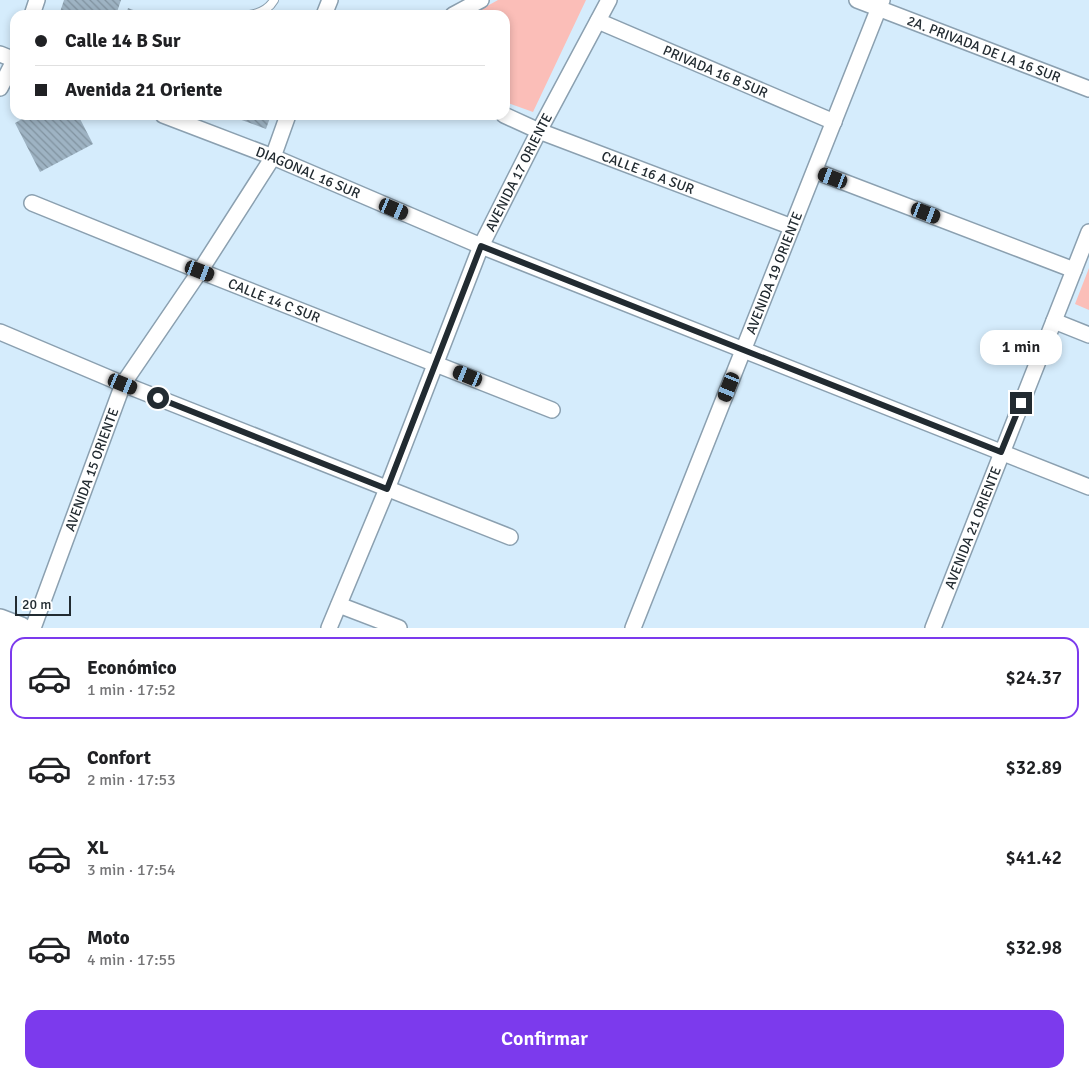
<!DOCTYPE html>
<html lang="es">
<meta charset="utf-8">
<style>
:root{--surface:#fff;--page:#f2f2f2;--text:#202124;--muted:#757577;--line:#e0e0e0;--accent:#7c3aed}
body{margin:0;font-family:Signika,sans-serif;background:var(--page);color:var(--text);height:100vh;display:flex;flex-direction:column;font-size:19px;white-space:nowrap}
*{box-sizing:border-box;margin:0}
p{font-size:16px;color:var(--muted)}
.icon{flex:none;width:28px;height:28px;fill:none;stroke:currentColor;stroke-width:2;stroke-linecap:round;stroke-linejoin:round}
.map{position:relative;height:628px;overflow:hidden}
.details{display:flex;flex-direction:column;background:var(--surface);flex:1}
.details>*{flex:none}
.hud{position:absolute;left:10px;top:10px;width:500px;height:110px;border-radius:15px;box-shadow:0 2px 8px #0003;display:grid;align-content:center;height:110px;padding:0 25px;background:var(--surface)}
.scale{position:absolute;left:15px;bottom:12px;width:56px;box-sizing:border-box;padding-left:5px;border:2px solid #222b31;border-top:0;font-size:14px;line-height:18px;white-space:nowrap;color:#222b31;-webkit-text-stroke:4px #fff;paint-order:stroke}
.end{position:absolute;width:22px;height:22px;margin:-11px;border:6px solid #222b31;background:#fff;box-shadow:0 0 0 2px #fff}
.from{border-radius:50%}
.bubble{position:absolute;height:35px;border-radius:15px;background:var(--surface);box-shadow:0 2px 8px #0003;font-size:16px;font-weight:600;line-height:35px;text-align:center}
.car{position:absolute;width:15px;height:30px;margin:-15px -8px;border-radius:6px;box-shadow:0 0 4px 1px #0007;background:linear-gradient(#222 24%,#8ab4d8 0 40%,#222 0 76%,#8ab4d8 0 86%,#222 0)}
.hud b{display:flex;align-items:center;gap:18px;height:48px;font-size:19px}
.hud b+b{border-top:1px solid var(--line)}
.hud i{width:12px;height:12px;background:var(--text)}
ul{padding:9px 0 0;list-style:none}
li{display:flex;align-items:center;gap:15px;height:82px;margin:0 10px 8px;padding:0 15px;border:2px solid transparent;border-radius:15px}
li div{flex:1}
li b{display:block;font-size:19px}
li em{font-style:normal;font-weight:600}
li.on{border-color:var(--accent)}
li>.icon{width:45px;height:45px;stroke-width:1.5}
.button{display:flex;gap:10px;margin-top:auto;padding:10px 25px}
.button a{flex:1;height:58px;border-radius:15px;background:var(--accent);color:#fff;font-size:20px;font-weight:600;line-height:58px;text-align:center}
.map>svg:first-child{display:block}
.green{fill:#fbbeb8}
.building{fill:url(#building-back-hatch)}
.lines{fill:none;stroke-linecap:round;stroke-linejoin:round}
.service-casing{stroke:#8ba0b0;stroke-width:10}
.minor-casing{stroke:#8ba0b0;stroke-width:18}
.secondary-casing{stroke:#8ba0b0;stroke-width:24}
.service{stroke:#fff;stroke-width:8}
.minor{stroke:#fff;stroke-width:15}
.secondary{stroke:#fff;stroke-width:21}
.route{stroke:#222b31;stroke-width:6}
.labels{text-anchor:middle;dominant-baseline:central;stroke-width:5;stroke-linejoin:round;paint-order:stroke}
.street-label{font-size:14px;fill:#222b31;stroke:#fff}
</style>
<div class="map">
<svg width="1089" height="628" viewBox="0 0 1089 628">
<defs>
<pattern id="building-back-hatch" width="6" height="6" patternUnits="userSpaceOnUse" patternTransform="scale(1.25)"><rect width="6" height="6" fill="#9eb3c3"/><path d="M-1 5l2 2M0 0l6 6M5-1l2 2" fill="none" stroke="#80929f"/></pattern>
</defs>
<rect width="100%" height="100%" fill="#d5ecfc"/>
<path class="green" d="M 498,0 L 586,0 L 533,112 L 505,102 L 505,15 L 471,15 Z
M 1089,268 L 1089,310 L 1075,304 Z"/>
<path class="building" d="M 64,0 L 121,0 L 116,15 L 59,15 Z
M 128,8 L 147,15 L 126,15 Z
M 29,115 L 78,115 L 93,144 L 40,172 L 15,123 Z
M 228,115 L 271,115 L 266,129 Z"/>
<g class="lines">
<defs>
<path id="service" d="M 250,15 C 261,13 269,9 274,0"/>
<g id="minor">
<path id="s1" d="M 857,0 L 1089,89"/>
<path d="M 32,15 L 37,0"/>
<path d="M 324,15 L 330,0"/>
<path d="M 453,15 L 481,0"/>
<path id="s2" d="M 598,21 L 834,122"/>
<path d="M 0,54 L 15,60"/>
<path d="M 0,88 L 15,59"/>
<path id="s3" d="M 163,115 L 273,157 L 481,246 L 1089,487"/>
<path id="s4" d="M 504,115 L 539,131 L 792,227"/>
<path d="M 815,171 L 1074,270"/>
<path id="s5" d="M 32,203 L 200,271 L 552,410"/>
<path d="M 1054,321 L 1089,335"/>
<path d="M 0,332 L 123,384 L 510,537"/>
<path d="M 339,605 L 399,628"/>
<path id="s6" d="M 33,628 L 123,384 L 200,271 L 273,157 L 288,115"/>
<path id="s7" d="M 329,628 L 387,489 L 481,246 L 539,131 L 609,0"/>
<path id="s8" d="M 633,628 L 882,0"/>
<path id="s9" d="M 933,628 L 1089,232"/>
</g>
<path id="secondary" d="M 0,620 L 21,628"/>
</defs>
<use href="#service" class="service-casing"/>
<use href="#minor" class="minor-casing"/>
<use href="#secondary" class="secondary-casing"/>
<use href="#service" class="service"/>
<use href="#minor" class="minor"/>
<use href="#secondary" class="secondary"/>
</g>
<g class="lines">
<path class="route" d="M 158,398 L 387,489 L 481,246 L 1001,452 L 1021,403"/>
</g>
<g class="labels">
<g class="street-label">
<text stroke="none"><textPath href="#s1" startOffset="136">2A. PRIVADA DE LA 16 SUR</textPath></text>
<text stroke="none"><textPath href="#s2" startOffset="128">PRIVADA 16 B SUR</textPath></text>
<text stroke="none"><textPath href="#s7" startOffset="494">AVENIDA 17 ORIENTE</textPath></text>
<text stroke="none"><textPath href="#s4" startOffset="155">CALLE 16 A SUR</textPath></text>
<text stroke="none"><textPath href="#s3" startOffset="156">DIAGONAL 16 SUR</textPath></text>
<text stroke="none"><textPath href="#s8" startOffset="382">AVENIDA 19 ORIENTE</textPath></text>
<text stroke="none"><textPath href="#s5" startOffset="261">CALLE 14 C SUR</textPath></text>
<text stroke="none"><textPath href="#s6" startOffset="169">AVENIDA 15 ORIENTE</textPath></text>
<text stroke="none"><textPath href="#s9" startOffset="108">AVENIDA 21 ORIENTE</textPath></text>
</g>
</g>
</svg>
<div class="scale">20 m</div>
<i class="end from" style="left:158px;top:398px"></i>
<i class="end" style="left:1021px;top:403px"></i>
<div class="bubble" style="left:980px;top:330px;width:82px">1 min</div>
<i class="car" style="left:833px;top:178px;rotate:291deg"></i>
<i class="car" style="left:394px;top:209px;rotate:113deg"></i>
<i class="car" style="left:926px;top:213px;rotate:111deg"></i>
<i class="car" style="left:200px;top:271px;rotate:111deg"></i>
<i class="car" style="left:468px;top:376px;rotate:292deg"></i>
<i class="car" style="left:123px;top:384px;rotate:112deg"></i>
<i class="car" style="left:729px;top:387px;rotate:202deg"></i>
<div class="hud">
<b><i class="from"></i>Calle 14 B Sur</b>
<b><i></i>Avenida 21 Oriente</b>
</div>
</div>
<section class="details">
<ul>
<li class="on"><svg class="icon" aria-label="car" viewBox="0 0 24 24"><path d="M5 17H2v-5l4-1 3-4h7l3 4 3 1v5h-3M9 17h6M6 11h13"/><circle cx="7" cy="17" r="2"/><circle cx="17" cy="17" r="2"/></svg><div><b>Económico</b><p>1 min · 17:52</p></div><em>$24.37</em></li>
<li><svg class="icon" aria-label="car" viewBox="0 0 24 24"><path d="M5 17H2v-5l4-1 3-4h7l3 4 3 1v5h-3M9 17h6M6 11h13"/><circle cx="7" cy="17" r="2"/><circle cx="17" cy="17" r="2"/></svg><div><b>Confort</b><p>2 min · 17:53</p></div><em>$32.89</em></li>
<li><svg class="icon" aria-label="car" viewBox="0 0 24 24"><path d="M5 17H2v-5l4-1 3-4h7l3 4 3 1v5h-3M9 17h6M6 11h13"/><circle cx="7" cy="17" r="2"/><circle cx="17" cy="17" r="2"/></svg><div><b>XL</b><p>3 min · 17:54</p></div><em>$41.42</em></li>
<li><svg class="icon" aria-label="car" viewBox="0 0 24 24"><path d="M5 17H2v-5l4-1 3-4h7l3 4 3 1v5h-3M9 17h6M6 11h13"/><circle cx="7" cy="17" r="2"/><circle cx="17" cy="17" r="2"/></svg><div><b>Moto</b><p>4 min · 17:55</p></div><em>$32.98</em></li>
</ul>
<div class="button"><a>Confirmar</a></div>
</section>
